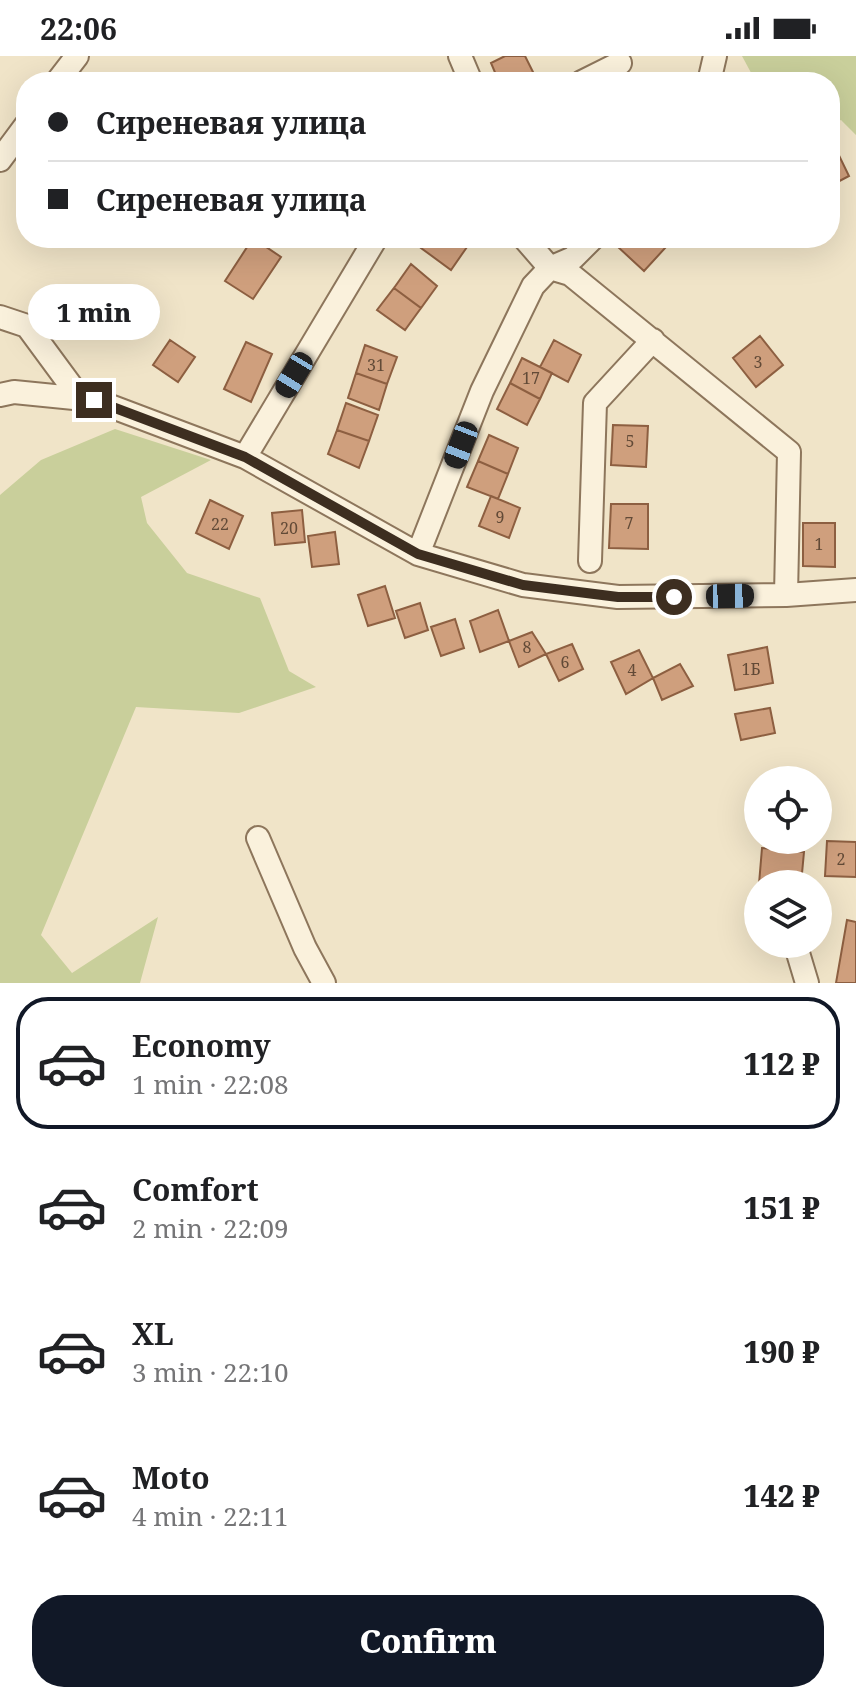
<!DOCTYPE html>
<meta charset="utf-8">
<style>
:root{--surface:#fff;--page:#f6f6f6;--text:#202124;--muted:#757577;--line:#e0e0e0;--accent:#111827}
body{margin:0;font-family:"Noto Serif",serif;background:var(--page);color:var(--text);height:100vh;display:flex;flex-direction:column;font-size:30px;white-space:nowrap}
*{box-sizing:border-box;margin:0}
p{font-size:26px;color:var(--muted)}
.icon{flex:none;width:44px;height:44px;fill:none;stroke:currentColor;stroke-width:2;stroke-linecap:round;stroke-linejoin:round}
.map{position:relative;height:927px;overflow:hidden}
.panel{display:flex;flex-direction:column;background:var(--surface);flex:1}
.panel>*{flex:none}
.guide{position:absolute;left:16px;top:16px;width:824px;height:176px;border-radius:32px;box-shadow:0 8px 32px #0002;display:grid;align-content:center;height:176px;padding:0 32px;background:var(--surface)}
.tools{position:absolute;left:744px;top:710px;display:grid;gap:16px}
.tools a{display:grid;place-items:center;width:88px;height:88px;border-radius:50%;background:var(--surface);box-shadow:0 8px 32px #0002;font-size:40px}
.end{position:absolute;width:36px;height:36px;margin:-18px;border:10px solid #3d2e20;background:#fff;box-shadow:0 0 0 4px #fff}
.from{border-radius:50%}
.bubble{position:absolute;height:56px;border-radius:28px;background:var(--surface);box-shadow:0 8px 32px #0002;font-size:26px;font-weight:800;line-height:56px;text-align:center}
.car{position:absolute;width:24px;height:48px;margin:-24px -12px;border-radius:10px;box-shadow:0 0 6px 2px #0007;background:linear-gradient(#222 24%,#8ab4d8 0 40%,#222 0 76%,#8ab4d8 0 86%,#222 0)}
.guide b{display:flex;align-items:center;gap:28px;height:76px;font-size:30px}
.guide b+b{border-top:2px solid var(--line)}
.guide i{width:20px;height:20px;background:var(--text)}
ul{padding:14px 0 0;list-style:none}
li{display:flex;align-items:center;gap:24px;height:132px;margin:0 16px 12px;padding:0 16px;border:4px solid transparent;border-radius:32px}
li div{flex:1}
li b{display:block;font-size:30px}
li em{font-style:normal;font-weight:800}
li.active{border-color:var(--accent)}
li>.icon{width:72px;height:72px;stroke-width:1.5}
.primary-button{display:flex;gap:16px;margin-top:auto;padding:16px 32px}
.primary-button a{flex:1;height:92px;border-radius:32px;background:var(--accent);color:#fff;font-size:32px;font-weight:800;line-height:92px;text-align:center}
.status{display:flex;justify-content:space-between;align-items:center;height:56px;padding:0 40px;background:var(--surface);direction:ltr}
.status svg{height:22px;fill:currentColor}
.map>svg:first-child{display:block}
.green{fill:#c9cf9b}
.building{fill:#cf9f7d;stroke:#8d5f41;stroke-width:2}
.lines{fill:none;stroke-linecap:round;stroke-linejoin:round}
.minor-casing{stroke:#8d765c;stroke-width:26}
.minor{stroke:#faf1dc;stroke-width:22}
.route{stroke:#3d2e20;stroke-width:10}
.labels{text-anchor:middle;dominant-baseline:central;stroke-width:6;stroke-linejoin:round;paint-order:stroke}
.number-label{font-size:16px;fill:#624a37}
</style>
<div class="status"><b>22:06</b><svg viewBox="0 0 49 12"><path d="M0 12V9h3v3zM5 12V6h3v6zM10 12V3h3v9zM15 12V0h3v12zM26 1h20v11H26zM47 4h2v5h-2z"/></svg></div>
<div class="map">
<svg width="856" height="927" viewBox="0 0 856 927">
<rect width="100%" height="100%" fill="#f0e4c8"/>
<path class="green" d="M 742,0 L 856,0 L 856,79 L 841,64 L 830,69 L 830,26 L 756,26 Z
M 115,373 L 211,404 L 141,441 L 147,467 L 187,517 L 260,542 L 289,615 L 316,631 L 239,657 L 136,651 L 41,879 L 72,917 L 158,861 L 140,927 L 0,927 L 0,439 L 41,404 Z"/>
<path class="building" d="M 505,0 L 525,0 L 538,26 L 499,26 L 491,7 Z
M 831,83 L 849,120 L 830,130 L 830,83 Z
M 253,182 L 281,201 L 253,243 L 225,225 Z
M 429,182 L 455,182 L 467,191 L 451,214 L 421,192 Z
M 626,182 L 658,182 L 666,191 L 644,215 L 618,191 Z
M 411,208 L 437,230 L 421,252 L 394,232 Z
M 394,232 L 421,252 L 405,274 L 377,254 Z
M 760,280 L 783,309 L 756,331 L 733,302 Z
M 170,284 L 195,301 L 178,326 L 153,309 Z
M 554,284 L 581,299 L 568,326 L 540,311 Z
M 246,286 L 272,298 L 251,346 L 224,333 Z
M 365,289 L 397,301 L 387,328 L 356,317 Z
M 522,302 L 552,317 L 540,343 L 510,327 Z
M 356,317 L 387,328 L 379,354 L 348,342 Z
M 510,327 L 540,343 L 527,369 L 497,353 Z
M 346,347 L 378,359 L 369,385 L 337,374 Z
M 613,369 L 648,370 L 646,411 L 611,409 Z
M 337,374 L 369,385 L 359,412 L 328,398 Z
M 489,379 L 518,392 L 508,418 L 478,405 Z
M 478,405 L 508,418 L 498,443 L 467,431 Z
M 491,440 L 520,452 L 509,482 L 479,470 Z
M 210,444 L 243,460 L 229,493 L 196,477 Z
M 611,448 L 648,448 L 648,493 L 609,492 Z
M 302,454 L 305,486 L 275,489 L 272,457 Z
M 803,467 L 835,467 L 835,511 L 803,510 Z
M 335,476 L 339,508 L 312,511 L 308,480 Z
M 385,530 L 395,562 L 368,570 L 358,539 Z
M 420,547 L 428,574 L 405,582 L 396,555 Z
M 498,554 L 509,585 L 480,596 L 470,565 Z
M 455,563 L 464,592 L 441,600 L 431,571 Z
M 532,576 L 546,598 L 519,611 L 509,585 Z
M 572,588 L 583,613 L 559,625 L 546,598 Z
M 767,591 L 773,627 L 735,634 L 728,599 Z
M 639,594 L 653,622 L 626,638 L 611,606 Z
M 680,608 L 693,630 L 662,644 L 653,622 Z
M 770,652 L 775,677 L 741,684 L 735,658 Z
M 827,785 L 856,786 L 856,821 L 825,820 Z
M 762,792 L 804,796 L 801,828 L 759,828 Z
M 847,864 L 856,866 L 856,927 L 836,927 Z"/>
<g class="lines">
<defs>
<path id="minor" d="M 460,0 L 471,26
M 57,26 L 77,0
M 582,26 L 620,7
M 709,26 L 715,0
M 0,104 L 26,69
M 524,182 L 550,212 L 570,218 L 789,396 L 786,539
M 0,261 L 27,270 L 80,342
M 0,339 L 14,336 L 94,344 L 245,401 L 418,498 L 523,529 L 618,541 L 786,539 L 856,534
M 245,401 L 376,182
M 418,498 L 482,335 L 533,230 L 550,212 L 573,202 L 593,182
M 590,505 L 595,347 L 653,284
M 258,782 L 305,892 L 324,927
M 798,897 L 807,927"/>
</defs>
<use href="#minor" class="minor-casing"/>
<use href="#minor" class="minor"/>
</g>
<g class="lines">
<path class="route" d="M 94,344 L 245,401 L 418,498 L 523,529 L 618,541 L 674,541"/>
</g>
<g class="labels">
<g class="number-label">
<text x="758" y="306">3</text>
<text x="376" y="309">31</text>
<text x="531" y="322">17</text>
<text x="630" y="385">5</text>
<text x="500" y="461">9</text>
<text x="629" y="467">7</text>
<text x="220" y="468">22</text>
<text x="289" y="472">20</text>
<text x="819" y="488">1</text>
<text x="527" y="591">8</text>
<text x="565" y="606">6</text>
<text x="751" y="613">1Б</text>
<text x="632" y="614">4</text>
<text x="841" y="803">2</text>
</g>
</g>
</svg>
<div class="tools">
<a><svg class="icon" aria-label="locate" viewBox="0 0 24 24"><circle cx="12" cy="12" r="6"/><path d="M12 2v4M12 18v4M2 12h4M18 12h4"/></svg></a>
<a><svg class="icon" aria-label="layers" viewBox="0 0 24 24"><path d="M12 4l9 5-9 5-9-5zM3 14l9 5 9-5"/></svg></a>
</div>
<i class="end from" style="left:674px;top:541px"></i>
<i class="end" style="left:94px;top:344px"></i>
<div class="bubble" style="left:28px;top:228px;width:132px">1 min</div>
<i class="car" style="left:294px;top:319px;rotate:211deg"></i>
<i class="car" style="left:461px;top:389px;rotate:201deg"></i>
<i class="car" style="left:730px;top:540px;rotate:89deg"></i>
<div class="guide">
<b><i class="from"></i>Сиреневая улица</b>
<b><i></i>Сиреневая улица</b>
</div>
</div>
<section class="panel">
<ul>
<li class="active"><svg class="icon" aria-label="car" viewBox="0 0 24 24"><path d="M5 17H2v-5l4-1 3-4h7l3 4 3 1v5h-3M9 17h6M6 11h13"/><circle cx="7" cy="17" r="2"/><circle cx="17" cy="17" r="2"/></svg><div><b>Economy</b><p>1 min · 22:08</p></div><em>112 ₽</em></li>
<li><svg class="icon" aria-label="car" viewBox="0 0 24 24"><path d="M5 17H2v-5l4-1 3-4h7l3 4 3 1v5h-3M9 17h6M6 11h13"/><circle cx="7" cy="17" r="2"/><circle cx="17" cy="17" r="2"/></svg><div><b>Comfort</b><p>2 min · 22:09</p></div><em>151 ₽</em></li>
<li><svg class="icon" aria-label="car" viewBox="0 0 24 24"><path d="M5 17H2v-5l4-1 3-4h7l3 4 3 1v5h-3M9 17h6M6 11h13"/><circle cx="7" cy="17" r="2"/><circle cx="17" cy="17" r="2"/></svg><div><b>XL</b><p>3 min · 22:10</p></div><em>190 ₽</em></li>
<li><svg class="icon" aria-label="car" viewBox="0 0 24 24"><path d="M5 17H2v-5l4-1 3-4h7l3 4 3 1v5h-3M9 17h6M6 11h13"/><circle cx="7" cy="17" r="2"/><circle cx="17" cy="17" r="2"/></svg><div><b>Moto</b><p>4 min · 22:11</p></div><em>142 ₽</em></li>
</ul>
<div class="primary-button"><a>Confirm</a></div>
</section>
